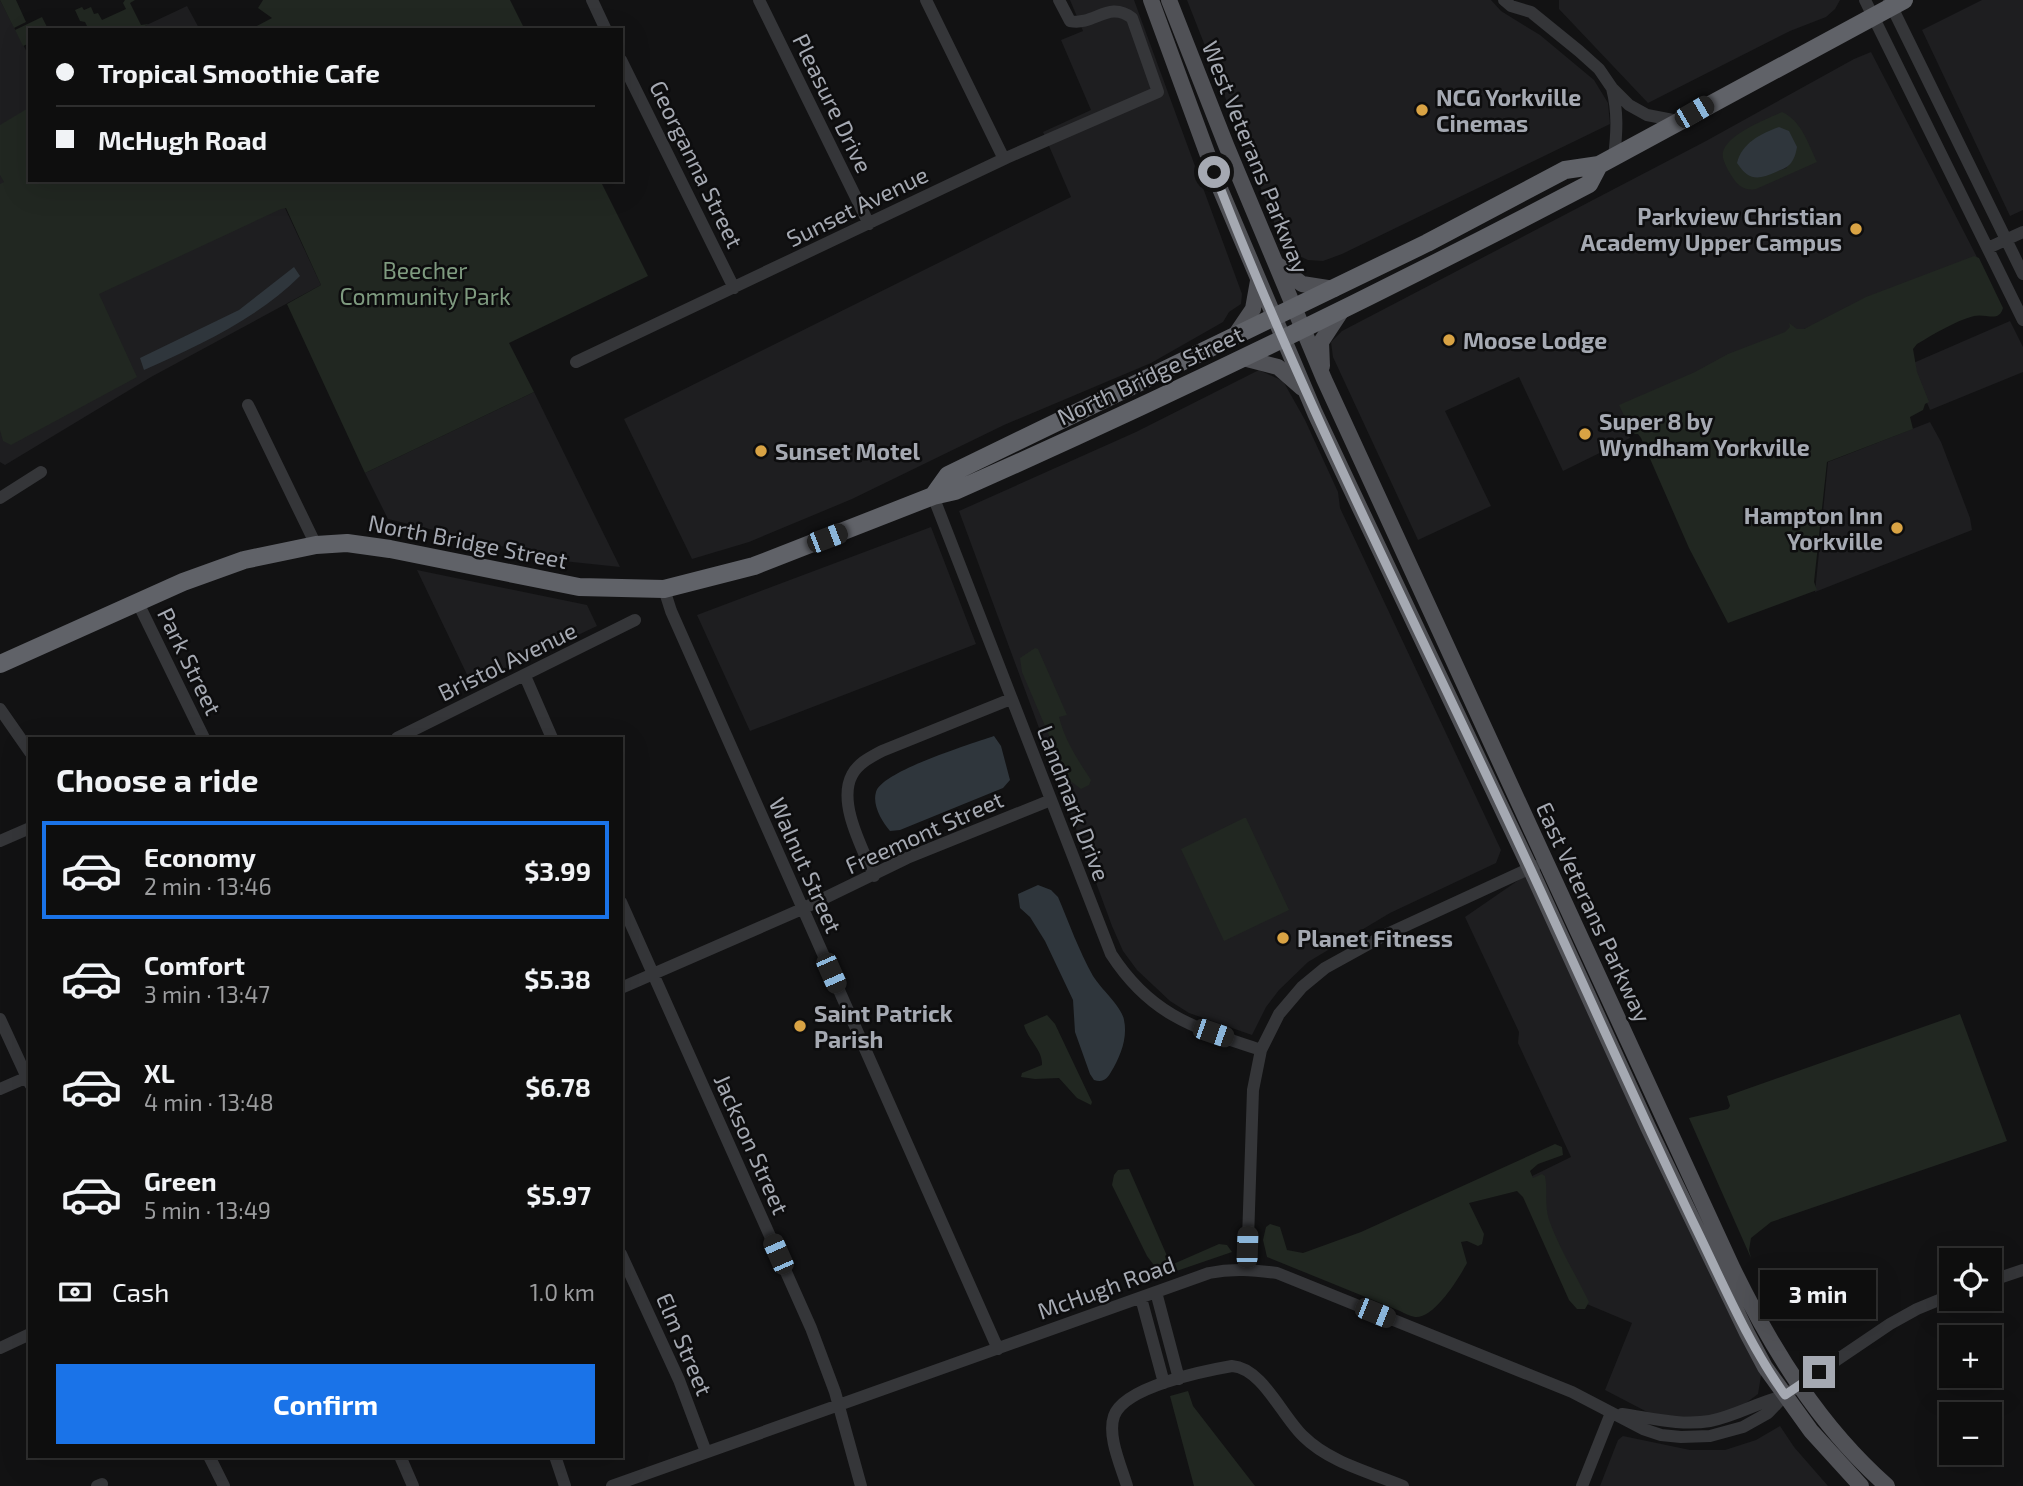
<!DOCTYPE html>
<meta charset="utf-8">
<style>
:root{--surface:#0e0e0e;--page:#1c1c1c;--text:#f1f3f6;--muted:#9b9c9e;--line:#2e2e2e;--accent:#1a73e8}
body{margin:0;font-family:"Exo 2",sans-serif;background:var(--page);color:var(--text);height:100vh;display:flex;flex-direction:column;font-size:26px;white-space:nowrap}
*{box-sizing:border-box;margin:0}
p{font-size:23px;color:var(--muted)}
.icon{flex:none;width:38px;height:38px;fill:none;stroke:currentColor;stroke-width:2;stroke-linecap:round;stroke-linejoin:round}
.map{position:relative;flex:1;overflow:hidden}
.drawer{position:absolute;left:28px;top:737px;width:595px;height:721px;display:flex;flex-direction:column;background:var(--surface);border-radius:0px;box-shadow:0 7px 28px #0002,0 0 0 2px var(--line)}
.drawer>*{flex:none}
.hud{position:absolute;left:28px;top:28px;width:595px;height:154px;border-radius:0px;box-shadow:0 7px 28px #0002,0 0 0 2px var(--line);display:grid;align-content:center;height:154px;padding:0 28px;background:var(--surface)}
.controls{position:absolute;left:1939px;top:1248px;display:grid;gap:14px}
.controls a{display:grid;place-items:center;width:63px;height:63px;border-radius:0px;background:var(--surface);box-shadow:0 7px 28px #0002,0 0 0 2px var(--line);font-size:35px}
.end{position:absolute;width:32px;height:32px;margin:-16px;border:9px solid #a5a9b2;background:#111;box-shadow:0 0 0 4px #111}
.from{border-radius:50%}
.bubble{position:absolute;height:49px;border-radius:0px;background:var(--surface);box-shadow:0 7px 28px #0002,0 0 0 2px var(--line);font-size:23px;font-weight:700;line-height:49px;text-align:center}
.car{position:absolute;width:21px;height:42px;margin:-21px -10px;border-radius:9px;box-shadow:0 0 5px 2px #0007;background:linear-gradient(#222 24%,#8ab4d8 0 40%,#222 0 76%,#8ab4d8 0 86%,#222 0)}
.hud b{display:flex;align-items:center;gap:24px;height:66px;font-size:26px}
.hud b+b{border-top:2px solid var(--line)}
.hud i{width:18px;height:18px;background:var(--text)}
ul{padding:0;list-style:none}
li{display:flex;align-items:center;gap:21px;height:98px;margin:0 14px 10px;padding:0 14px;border:4px solid transparent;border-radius:0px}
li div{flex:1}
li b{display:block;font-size:26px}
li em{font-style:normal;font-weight:700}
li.active{border-color:var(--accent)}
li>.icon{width:63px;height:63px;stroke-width:1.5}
h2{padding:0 28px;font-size:32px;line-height:84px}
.pay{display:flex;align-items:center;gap:18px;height:77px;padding:0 28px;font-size:26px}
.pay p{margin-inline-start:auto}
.primary-button{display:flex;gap:14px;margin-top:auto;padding:14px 28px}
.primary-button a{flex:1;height:80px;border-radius:0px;background:var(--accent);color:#fff;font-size:28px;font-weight:700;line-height:80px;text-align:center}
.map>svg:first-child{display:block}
.built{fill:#1e1e20}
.green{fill:#212721;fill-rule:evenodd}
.water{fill:#2f363c}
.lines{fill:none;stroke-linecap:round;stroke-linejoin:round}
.minor{stroke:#353639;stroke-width:12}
.major{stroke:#505156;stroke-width:16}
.highway{stroke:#606268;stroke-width:18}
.route{stroke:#a5a9b2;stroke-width:9}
.poi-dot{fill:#d9a344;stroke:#0d0d0e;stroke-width:2.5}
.labels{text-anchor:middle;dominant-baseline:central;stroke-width:5;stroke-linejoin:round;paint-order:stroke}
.poi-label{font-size:23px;font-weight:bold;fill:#a5a9b2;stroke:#0d0d0e;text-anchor:start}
.street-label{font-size:23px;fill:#a5a9b2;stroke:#0d0d0e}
.park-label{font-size:23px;fill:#7e9a7f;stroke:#0d0d0e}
</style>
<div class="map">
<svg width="2023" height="1486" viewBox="0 0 2023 1486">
<rect width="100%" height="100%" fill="#121213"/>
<path class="built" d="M 0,0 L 30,58 L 30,180 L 284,185 L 285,208 L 321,285 L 151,377 L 5,465 L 0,462 Z
M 1070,0 L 1134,0 L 1242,294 L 1241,304 L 1229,312 L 1223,322 L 1151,363 L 1004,425 L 852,499 L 749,542 L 692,559 L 624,419 L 1071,197 L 1043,132 L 1091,110 L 1061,40 L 1083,31 Z
M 1187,0 L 1491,0 L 1501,11 L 1540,35 L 1594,80 L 1608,103 L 1610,124 L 1342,254 L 1323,261 L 1308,260 L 1295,254 L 1283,241 L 1276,227 Z
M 1559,0 L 1840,0 L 1835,9 L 1826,17 L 1790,31 L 1648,103 L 1559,9 Z
M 1982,0 L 2023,0 L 2023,210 L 2010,216 L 1922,30 Z
M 187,6 L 200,30 L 136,30 Z
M 1871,52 L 1978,259 L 1799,331 L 1621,417 L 1630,438 L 1563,471 L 1519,377 L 1445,411 L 1491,506 L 1418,540 L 1333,357 L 1331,342 L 1342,331 L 1706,141 L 1854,59 Z
M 2010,321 L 2023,347 L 2023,372 L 1930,410 L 1911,364 Z
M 1259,370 L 1283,381 L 1305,420 L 1338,492 L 1340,508 L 1501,850 L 1496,863 L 1390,913 L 1308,962 L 1279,990 L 1266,1007 L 1252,1035 L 1189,1013 L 1170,1001 L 1137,970 L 1123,951 L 1112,926 L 959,511 L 1136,432 Z
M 534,392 L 620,567 L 563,561 L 388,519 L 365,473 Z
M 1930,422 L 1941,442 L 1970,518 L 1972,530 L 1815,592 L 1828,462 Z
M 931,527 L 976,644 L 750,731 L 697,615 Z
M 417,570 L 587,605 L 597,626 L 472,685 Z
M 1529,873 L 1762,1370 L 1758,1394 L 1738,1409 L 1710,1418 L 1653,1415 L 1605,1390 L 1632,1323 L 1582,1302 L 1524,1180 L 1571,1157 L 1518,1043 L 1519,1032 L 1465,917 Z
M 1780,1426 L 1794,1447 L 1828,1486 L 1600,1486 L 1618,1440 L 1623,1436 L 1690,1450 L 1725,1450 L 1756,1440 Z"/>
<path class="green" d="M 16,0 L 26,22 L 14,28 L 0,0 Z
M 125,0 L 135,0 L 130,3 L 141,25 L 149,24 L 136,30 L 89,30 L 85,22 L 80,21 L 75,10 L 82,7 L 84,10 L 91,7 L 94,14 L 98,13 L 102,20 L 126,9 L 123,3 Z
M 263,0 L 510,0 L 525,30 L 249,30 L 272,18 L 258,8 Z
M 42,17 L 47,27 L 40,30 L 30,30 L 30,43 L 23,46 L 15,30 Z
M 30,107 L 30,180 L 600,180 L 648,276 L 509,343 L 534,392 L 365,473 L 287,304 L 321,285 L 286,208 L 281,209 L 99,294 L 137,377 L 11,445 L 3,441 L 0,430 L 0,184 L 4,182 L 0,175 L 0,125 Z
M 1782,112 C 1802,121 1808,144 1817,162 L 1756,189 C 1746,191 1739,187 1733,178 C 1729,172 1721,159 1723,152 C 1727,134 1767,119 1782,112 ZM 1779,127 L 1787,168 L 1777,171 Z
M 1974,256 L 1979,258 L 2003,308 C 1999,323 1986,313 1974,316 C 1955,321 1934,334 1917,344 L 1913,349 L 1917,372 L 1929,402 L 1925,404 L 1923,410 L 1910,417 L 1913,429 L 1827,462 L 1814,582 L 1817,590 L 1728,623 L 1689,548 L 1641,438 L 1638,434 L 1635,434 L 1632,432 L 1619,405 L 1695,372 L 1728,354 L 1785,332 L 1790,327 L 1789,323 L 1797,329 L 1804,329 L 1866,297 Z
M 1035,648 L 1038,649 L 1067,715 L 1059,717 C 1065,741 1078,760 1091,780 L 1089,785 L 1081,789 L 1069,780 L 1065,773 L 1022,672 L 1020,658 Z
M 1244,818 L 1246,818 L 1289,910 L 1224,941 L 1181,849 Z
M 1960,1014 L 2007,1141 L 1771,1222 L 1751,1238 L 1749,1250 L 1751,1258 L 1689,1118 L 1728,1109 L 1730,1106 L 1727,1096 Z
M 1047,1015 L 1055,1024 L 1092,1102 L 1091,1105 L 1077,1098 L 1059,1078 L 1035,1079 L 1021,1077 L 1022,1073 L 1042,1065 C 1043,1050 1028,1040 1024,1025 Z
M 1555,1144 L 1562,1147 L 1563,1155 L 1538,1164 L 1530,1171 L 1533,1178 L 1542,1174 L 1545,1176 C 1548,1192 1544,1203 1549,1220 C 1559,1248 1576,1275 1589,1302 L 1585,1309 L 1577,1309 L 1569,1300 L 1523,1197 L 1517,1191 L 1469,1203 L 1484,1234 L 1482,1244 L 1478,1246 L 1467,1241 L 1461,1242 L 1467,1263 C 1459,1278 1434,1319 1415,1317 C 1410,1316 1404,1313 1400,1311 L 1267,1257 L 1263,1240 L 1266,1227 L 1270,1224 L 1280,1227 L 1287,1250 L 1303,1253 L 1361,1232 Z
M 1129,1169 L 1171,1265 L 1219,1244 L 1227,1245 L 1232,1252 L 1162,1276 L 1147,1256 L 1112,1185 L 1114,1175 L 1118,1170 Z
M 1188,1391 L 1193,1406 L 1255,1486 L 1194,1486 L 1170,1396 Z"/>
<path class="water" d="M 1779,127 L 1789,131 L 1797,147 C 1796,152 1795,158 1791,163 C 1787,168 1782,169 1776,172 C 1758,180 1749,181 1737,163 C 1742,143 1760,134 1779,127 Z
M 294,267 L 300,276 C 258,318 198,346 144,370 L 140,358 L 239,310 Z
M 994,736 L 1001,746 L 1010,780 L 1003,788 L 900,830 L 890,831 C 882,822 872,805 876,792 C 882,771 971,744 994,736 Z
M 1038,885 L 1051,890 L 1058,897 C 1069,923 1079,951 1093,976 C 1101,989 1122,1007 1124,1020 C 1128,1038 1120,1057 1111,1072 C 1107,1079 1103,1083 1094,1080 L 1090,1074 L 1075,1032 L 1073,1000 L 1045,941 L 1030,917 L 1020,908 L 1018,894 Z"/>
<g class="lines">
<path class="minor" d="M 592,0 L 606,30
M 759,0 L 869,224
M 926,0 L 1004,159
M 1504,0 L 1511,6 L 1531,12 L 1579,51 L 1599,69 L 1612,88 L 1629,105 L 1647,115 L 1678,121
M 1865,0 L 2023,320
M 1889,1 L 2023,274
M 621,60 L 734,288
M 1612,88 C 1618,112 1617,132 1614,157
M 1988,248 L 2023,232
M 576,362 L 1006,158 L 1158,92 L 1132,18 C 1108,0 1095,26 1070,21 L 1059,0
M 248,405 L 316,545
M 933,496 L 1111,954 C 1151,1016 1195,1028 1261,1050
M 0,498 L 41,472
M 664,589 L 671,611 L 998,1349
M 137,601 L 204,738
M 525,676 L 552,738
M 0,709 L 30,752
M 397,738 L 635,620
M 0,841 L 30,828
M 874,876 C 863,849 837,803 852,775 C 858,763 871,757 882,751 L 1011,699
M 621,902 L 811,1328 L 835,1392 L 861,1486
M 621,988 L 802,909 L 907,858 L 1051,800
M 0,1019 L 30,1084
M 0,1089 L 30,1076
M 621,1254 L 679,1380 L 706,1452
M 1247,1269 L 1253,1090 L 1261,1050 L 1279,1014 L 1302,987 L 1325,968 L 1383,936 L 1535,866
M 1990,1281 L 2023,1270
M 1156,1292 L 1179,1379
M 1141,1298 L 1164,1383
M 0,1348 L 30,1334
M 1622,1414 C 1651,1418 1681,1426 1710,1421 C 1736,1416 1758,1402 1784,1396
M 209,1456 L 224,1486
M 400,1456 L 413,1486
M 555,1456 L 565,1486
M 97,1486 L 102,1484
M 612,1486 L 1209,1273 C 1233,1268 1253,1270 1277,1273 L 1572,1392 L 1643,1429 L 1661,1435 L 1681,1437 L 1710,1436 L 1743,1427 L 1768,1413 L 1785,1395 L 1890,1324 L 1917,1309 L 1951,1295
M 1127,1486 C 1121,1466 1107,1436 1114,1416 C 1124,1387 1203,1371 1232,1366 C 1262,1368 1282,1416 1303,1436 C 1329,1462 1369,1472 1403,1486
M 1582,1486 L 1611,1413"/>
<path class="major" d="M 1151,0 L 1221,191 L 1315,413 L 1530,868 L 1648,1127 L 1747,1333 L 1765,1367 L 1811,1431 L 1861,1486
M 1169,0 L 1226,145 L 1324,379 L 1733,1269 C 1772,1349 1819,1426 1887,1486
M 1278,265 L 1302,284 L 1334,289
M 1234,337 L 1253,309 L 1258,281
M 1243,358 L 1278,367 L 1302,388
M 1322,366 L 1321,342 L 1342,310"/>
<path class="highway" d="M 933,496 L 948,475 L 1427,243 L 1565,170 L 1599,165 L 1904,0
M 0,664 L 183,582 L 244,560 L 316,545 L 347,543 L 390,549 L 579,587 L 664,589 L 754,566 L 933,496 L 955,491 C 1170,396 1381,293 1589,184 L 1599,165"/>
</g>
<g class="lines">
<path class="route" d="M 1214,172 C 1306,411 1424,638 1531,870 C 1585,987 1637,1105 1693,1222 C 1722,1281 1747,1342 1785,1395 L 1819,1372"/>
</g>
<g class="poi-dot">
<circle cx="1422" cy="110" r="7"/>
<circle cx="1856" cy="229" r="7"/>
<circle cx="1449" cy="340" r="7"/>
<circle cx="1585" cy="434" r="7"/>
<circle cx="761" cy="451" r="7"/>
<circle cx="1897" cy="528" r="7"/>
<circle cx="1283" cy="938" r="7"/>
<circle cx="800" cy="1026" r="7"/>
</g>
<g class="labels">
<g class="poi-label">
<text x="1436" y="97">NCG Yorkville<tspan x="1436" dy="26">Cinemas</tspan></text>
<text x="1842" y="216" text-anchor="end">Parkview Christian<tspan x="1842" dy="26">Academy Upper Campus</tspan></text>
<text x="1463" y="340">Moose Lodge</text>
<text x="1599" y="421">Super 8 by<tspan x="1599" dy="26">Wyndham Yorkville</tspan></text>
<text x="775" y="451">Sunset Motel</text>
<text x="1883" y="515" text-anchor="end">Hampton Inn<tspan x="1883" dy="26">Yorkville</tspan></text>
<text x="1297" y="938">Planet Fitness</text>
<text x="814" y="1013">Saint Patrick<tspan x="814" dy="26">Parish</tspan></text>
</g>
<g class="street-label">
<text transform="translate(833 103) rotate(64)">Pleasure Drive</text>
<text transform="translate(1256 157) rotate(68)">West Veterans Parkway</text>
<text transform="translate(697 164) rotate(64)">Georganna Street</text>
<text transform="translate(857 206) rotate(-26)">Sunset Avenue</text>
<text transform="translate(1150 375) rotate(-25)">North Bridge Street</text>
<text transform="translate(468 541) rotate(11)">North Bridge Street</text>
<text transform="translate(190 661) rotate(64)">Park Street</text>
<text transform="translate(507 661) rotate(-26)">Bristol Avenue</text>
<text transform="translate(1074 803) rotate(69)">Landmark Drive</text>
<text transform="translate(924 832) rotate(-24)">Freemont Street</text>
<text transform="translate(806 865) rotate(66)">Walnut Street</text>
<text transform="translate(1594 912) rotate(65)">East Veterans Parkway</text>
<text transform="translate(752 1144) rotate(66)">Jackson Street</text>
<text transform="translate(1106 1287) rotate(-20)">McHugh Road</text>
<text transform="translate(685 1344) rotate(67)">Elm Street</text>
</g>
<g class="park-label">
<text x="425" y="270">Beecher<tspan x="425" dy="26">Community Park</tspan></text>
</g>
</g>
</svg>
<div class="controls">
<a><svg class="icon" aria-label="locate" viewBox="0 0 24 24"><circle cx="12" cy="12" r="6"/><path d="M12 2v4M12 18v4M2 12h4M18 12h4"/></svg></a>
<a>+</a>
<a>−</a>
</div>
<i class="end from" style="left:1214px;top:172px"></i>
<i class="end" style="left:1819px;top:1372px"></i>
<div class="bubble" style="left:1760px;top:1270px;width:116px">3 min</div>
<i class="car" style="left:1694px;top:112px;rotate:60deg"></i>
<i class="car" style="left:827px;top:538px;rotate:69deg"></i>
<i class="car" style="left:831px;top:973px;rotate:156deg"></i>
<i class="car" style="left:1213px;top:1033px;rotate:109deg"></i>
<i class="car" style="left:1247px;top:1247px;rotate:2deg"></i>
<i class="car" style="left:778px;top:1254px;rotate:336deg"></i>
<i class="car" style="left:1375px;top:1313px;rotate:112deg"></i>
<div class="hud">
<b><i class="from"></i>Tropical Smoothie Cafe</b>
<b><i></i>McHugh Road</b>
</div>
<section class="drawer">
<h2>Choose a ride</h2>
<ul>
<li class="active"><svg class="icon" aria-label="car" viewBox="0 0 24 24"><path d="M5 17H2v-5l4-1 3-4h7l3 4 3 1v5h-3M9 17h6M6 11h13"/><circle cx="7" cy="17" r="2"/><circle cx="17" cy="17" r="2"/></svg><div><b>Economy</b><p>2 min · 13:46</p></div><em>$3.99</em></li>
<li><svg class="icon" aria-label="car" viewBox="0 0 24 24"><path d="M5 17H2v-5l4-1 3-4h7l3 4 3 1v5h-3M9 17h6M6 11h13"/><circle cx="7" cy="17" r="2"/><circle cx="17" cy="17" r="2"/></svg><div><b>Comfort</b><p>3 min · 13:47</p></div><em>$5.38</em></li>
<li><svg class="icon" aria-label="car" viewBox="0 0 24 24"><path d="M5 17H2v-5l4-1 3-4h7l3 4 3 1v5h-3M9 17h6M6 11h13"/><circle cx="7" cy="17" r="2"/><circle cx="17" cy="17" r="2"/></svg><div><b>XL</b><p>4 min · 13:48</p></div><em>$6.78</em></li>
<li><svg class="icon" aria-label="car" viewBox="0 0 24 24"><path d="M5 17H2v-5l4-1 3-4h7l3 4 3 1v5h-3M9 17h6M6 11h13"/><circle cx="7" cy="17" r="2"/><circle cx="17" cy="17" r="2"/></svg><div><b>Green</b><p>5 min · 13:49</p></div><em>$5.97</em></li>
</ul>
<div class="pay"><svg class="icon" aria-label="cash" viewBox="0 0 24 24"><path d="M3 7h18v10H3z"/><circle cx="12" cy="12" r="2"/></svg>Cash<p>1.0 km</p></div>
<div class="primary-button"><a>Confirm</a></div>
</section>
</div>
